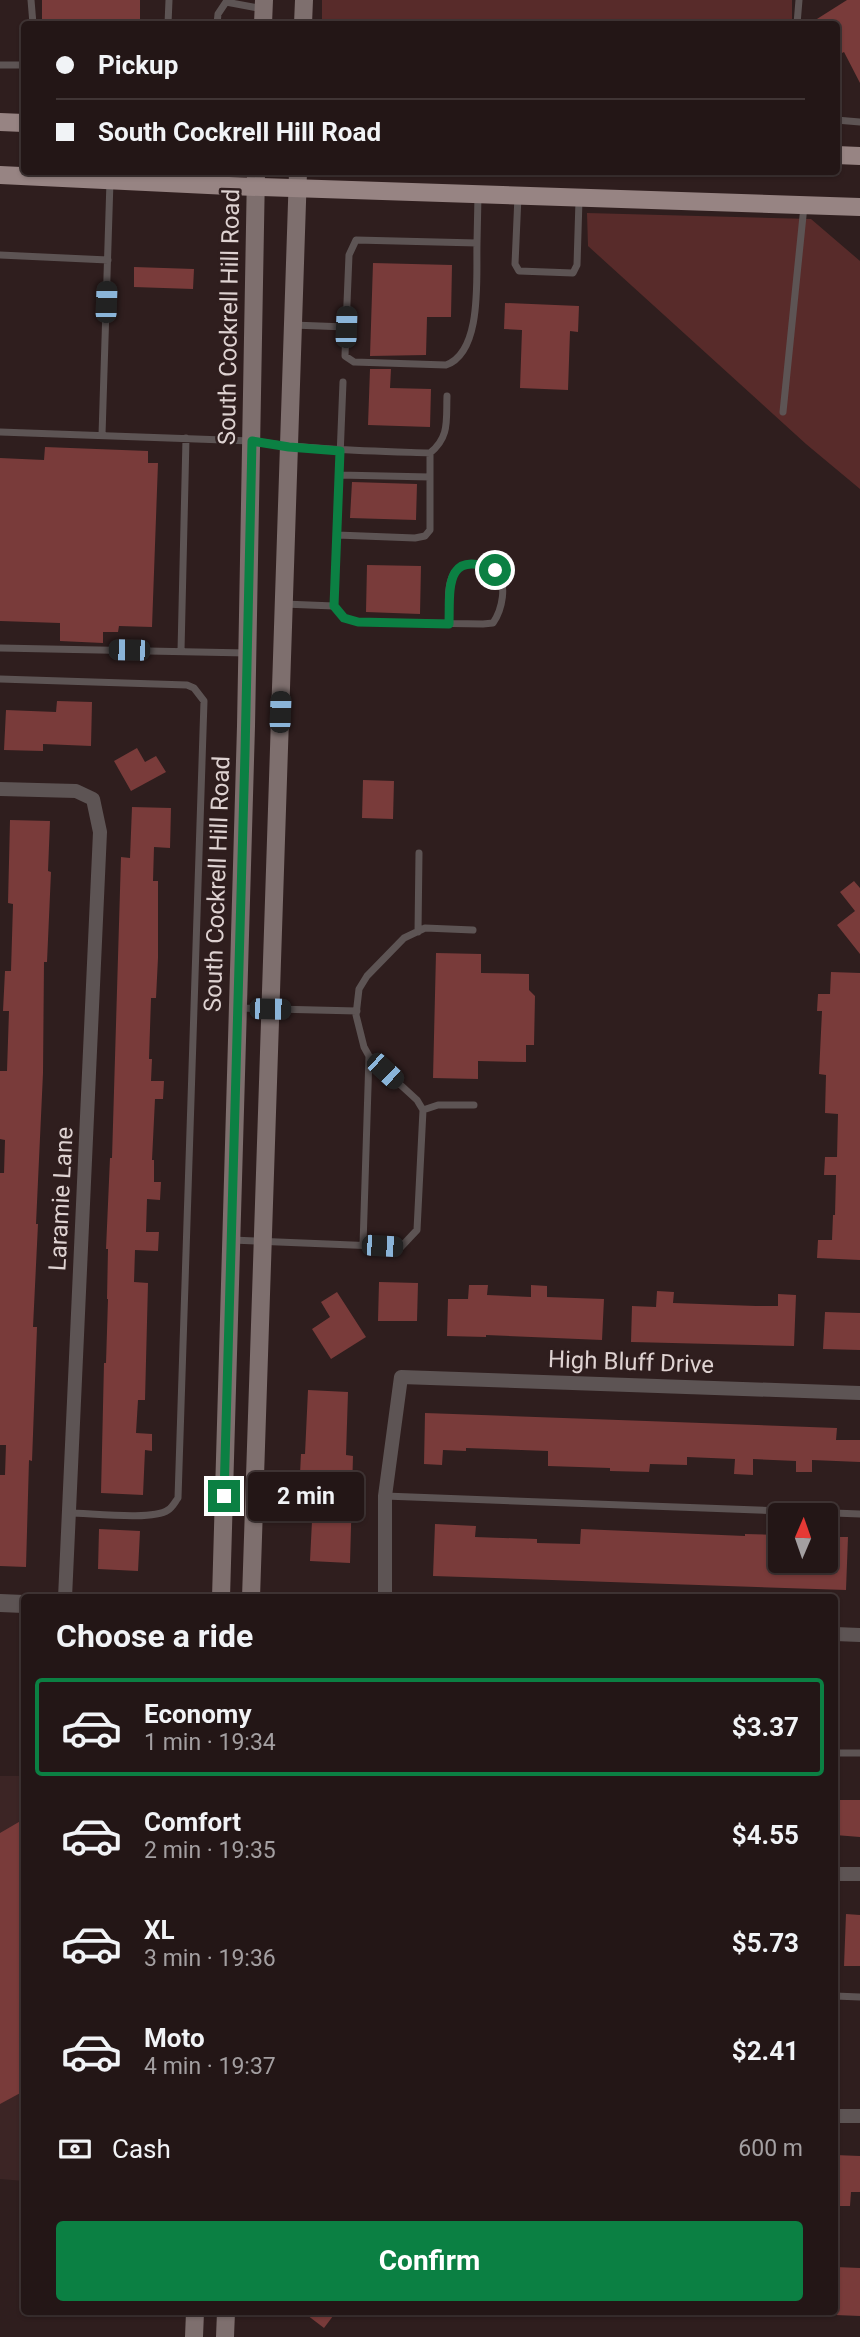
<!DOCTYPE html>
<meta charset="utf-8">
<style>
:root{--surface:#231616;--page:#2b1f1f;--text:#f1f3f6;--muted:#a39fa1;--line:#403535;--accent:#0b8043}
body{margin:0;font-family:Roboto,sans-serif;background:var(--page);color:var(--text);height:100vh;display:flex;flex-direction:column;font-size:26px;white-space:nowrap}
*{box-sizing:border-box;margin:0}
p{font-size:23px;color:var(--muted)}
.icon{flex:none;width:38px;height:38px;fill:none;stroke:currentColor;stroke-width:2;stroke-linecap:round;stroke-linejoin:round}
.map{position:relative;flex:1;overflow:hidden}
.drawer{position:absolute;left:21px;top:1594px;width:817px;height:721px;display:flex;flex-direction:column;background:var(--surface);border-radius:7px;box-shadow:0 2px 5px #0004,0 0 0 2px var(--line)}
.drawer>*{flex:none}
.guide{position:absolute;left:21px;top:21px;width:819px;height:154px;border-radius:7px;box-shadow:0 2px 5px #0004,0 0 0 2px var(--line);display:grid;align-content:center;height:154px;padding:0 35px;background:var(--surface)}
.needle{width:46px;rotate:2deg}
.tools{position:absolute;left:768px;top:1503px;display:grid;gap:14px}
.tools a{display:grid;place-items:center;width:70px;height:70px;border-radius:7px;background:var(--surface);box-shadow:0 2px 5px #0004,0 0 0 2px var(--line);font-size:35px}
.end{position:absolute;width:32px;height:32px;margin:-16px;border:9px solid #0b8043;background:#fff;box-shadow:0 0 0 4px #fff}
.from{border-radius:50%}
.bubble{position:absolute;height:49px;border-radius:7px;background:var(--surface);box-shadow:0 2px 5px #0004,0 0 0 2px var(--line);font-size:23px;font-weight:700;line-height:49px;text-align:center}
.car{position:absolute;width:21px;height:42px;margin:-21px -10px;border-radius:9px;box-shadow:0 0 5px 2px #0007;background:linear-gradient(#222 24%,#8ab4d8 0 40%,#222 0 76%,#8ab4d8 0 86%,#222 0)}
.guide b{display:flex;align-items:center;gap:24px;height:66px;font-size:26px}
.guide b+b{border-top:2px solid var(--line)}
.guide i{width:18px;height:18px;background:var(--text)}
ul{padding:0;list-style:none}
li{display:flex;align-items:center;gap:21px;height:98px;margin:0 14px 10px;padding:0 21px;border:4px solid transparent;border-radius:7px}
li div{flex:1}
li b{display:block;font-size:26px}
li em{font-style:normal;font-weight:700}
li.active{border-color:var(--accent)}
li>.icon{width:63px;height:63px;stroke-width:1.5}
h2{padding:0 35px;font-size:32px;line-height:84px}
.pay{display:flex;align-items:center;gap:18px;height:77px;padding:0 35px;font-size:26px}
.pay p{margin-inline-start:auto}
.button{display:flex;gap:14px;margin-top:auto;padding:14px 35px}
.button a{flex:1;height:80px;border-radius:7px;background:var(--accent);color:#fff;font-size:28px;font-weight:700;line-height:80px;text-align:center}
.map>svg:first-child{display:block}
.built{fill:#3c2525}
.green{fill:#582b2a}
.building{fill:#793b3a}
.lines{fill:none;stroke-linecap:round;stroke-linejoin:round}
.service{stroke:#5d5454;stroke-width:7}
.minor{stroke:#5d5454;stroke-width:14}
.tertiary{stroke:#5d5454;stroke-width:18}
.secondary{stroke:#7e6f6e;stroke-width:18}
.primary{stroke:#978483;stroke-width:18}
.route{stroke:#0b8043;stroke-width:9}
.labels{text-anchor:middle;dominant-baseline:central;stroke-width:5;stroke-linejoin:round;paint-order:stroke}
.street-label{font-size:24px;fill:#ded2d1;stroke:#2f1e1e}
</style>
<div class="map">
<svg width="860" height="2337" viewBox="0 0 860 2337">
<rect width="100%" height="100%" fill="#2f1e1e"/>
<path class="built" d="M 0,1776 L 24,1776 L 24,2181 L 0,2179 Z"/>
<path class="green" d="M 322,0 L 792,0 L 792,24 L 322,24 Z
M 587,213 L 811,219 L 860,261 L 860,489 L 806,444 L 588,246 Z"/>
<path class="building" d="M 42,0 L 140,0 L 140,24 L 42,24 Z
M 847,0 L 860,0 L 860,83 L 844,52 L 842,53 L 836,44 L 836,24 L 809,24 Z
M 373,263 L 452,265 L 451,317 L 427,317 L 426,355 L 370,356 Z
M 134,267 L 194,269 L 193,289 L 134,287 Z
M 505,303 L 579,306 L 578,332 L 570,331 L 568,390 L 520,388 L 522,330 L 504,329 Z
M 370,369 L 391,369 L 390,388 L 431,389 L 430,427 L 368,425 Z
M 45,447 L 148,451 L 148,463 L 158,463 L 152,627 L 119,626 L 118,632 L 103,632 L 103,643 L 60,641 L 60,623 L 0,621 L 0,458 L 44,460 Z
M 352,482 L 417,484 L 416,520 L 350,518 Z
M 367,565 L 421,566 L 420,614 L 366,612 Z
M 57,701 L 92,702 L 91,746 L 43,744 L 43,751 L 4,750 L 6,710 L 56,712 Z
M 137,748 L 145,762 L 156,756 L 166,772 L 131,791 L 114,761 Z
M 363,780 L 394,781 L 393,819 L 362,818 Z
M 132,807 L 171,808 L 170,848 L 154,847 L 153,881 L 158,881 L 158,958 L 156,998 L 151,998 L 149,1059 L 152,1059 L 151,1081 L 164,1081 L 163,1099 L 155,1099 L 152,1160 L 154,1160 L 154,1182 L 161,1182 L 160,1200 L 147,1199 L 146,1232 L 159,1232 L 158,1251 L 135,1250 L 134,1282 L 148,1283 L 145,1400 L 138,1400 L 136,1433 L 152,1434 L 152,1451 L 145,1450 L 143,1495 L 101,1493 L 104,1363 L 106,1363 L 108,1299 L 107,1299 L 108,1249 L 106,1249 L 110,1158 L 112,1158 L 121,857 L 130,858 Z
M 10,820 L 50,821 L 48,871 L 51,872 L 47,962 L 44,962 L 43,1073 L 36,1224 L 38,1224 L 33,1327 L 37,1327 L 32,1461 L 29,1460 L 26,1567 L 0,1566 L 0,1475 L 5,1475 L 6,1445 L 0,1445 L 0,1173 L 4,1173 L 5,1140 L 0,1139 L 0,1071 L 7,1071 L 9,1011 L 3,1011 L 5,971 L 11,971 L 13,904 L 8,903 Z
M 854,881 L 860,888 L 860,954 L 837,925 L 855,911 L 840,892 Z
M 436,953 L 481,954 L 481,973 L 529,974 L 529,990 L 535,996 L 534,1045 L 526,1045 L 526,1062 L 478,1061 L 478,1079 L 433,1078 Z
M 831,972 L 860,973 L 860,1260 L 817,1258 L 818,1240 L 832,1240 L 833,1215 L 835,1215 L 836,1175 L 824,1175 L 825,1157 L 837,1157 L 838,1114 L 825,1113 L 826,1075 L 819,1074 L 822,1011 L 817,1011 L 818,994 L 830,994 Z
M 379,1282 L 418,1283 L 417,1321 L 378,1321 Z
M 469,1285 L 488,1285 L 487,1295 L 531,1297 L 531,1285 L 547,1286 L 547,1297 L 604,1299 L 602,1340 L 486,1335 L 486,1337 L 447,1336 L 448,1299 L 468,1299 Z
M 657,1291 L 674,1292 L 673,1303 L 756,1306 L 778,1306 L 778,1294 L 796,1295 L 794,1346 L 631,1342 L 632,1306 L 656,1307 Z
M 337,1292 L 366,1337 L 331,1359 L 312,1329 L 330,1317 L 321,1302 Z
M 825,1312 L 860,1313 L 860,1350 L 823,1349 Z
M 308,1390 L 348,1392 L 346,1455 L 353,1456 L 350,1563 L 310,1561 L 312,1521 L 315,1521 L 317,1474 L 300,1474 L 301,1454 L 305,1454 Z
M 425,1413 L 837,1428 L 836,1440 L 860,1440 L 860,1462 L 812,1460 L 812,1472 L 796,1472 L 796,1461 L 753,1459 L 753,1475 L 734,1474 L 735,1459 L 687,1457 L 687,1465 L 650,1464 L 649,1472 L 610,1471 L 610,1468 L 548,1466 L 548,1451 L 466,1448 L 466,1451 L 443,1450 L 442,1465 L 424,1464 Z
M 435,1524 L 476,1526 L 475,1537 L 537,1539 L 537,1543 L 580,1544 L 581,1529 L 745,1536 L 745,1534 L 780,1535 L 780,1561 L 826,1561 L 826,1553 L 830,1553 L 831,1537 L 848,1537 L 846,1590 L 433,1576 Z
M 99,1529 L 140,1531 L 138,1571 L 98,1569 Z
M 835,1800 L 860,1800 L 860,1837 L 835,1835 Z
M 24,1819 L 24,2091 L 0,2104 L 0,1833 Z
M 846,1914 L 860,1915 L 860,1966 L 844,1966 Z
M 835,2155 L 860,2156 L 860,2192 L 851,2192 L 850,2206 L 835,2206 Z
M 835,2267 L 860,2268 L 860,2316 L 835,2315 Z
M 303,2312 L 336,2312 L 324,2328 Z"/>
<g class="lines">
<path class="service" d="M 31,0 L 33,24
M 168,24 L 169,0
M 217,24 L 218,14 L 226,2 L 263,9
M 797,24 L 799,0
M 0,65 L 24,65
M 836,120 L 860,122
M 518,196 L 515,264 L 519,271 L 573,273 L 577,265 L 579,200
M 0,255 L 108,260
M 293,325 L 346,327 L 349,255 L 356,240 L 477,243 L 478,195
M 346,327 L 345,356 L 354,362 L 446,365 C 483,352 476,276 477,243
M 783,412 L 804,206
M 0,432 L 252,441 C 311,450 370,451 430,453 L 430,530 L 425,536 L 415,538 L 337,535
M 102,435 L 110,181
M 430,453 C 450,437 446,420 447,396
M 339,475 L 430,477
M 284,604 L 334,606 L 344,618 L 358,622 L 483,624 L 493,623 C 502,610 508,584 496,571 C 486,561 459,561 453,575 C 446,588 449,609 449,624
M 334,606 L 343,382
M 0,648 L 247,653
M 181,651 L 186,438
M 0,679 L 187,685 L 194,688 L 204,701 L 178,1498 C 175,1502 172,1508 168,1510 C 152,1521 90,1513 69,1513
M 418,932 L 419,853
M 238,1008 L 357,1011
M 423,1110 L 438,1105 L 474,1105
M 232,1240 L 401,1247 L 417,1230 L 423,1110 L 417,1100 L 369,1056 L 364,1047 L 356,1015 L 359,989 L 367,976 L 404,938 L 425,928 L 473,930
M 363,1245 L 369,1056
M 385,1496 L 860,1514
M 835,1753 L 860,1753
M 835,1996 L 860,1997"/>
<path class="minor" d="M 0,789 L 76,791 L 93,799 L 100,832 L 65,1598
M 385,1598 L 385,1496 L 401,1377 L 860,1393
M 835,1634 L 860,1635
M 835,1874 L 860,1874
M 835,2116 L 860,2116"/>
<path class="tertiary" d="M 0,1603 L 24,1604"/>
<path class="secondary" d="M 263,24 L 264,0
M 303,24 L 304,0
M 221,1598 L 246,726 L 256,172
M 251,1598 L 298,172
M 194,2337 L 195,2312
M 225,2337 L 226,2312"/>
<path class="primary" d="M 0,122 L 24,123
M 836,155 L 860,156
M 0,175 L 229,186 L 860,207"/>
</g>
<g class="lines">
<path class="route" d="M 224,1496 L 245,753 L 252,441 L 289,447 L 340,451 L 334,606 L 344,618 L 358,622 L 449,624 C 450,590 444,548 495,570"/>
</g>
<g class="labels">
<g class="street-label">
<text transform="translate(229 317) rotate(-89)">South Cockrell Hill Road</text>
<text transform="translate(217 884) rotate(-88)">South Cockrell Hill Road</text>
<text transform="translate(61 1199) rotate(-87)">Laramie Lane</text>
<text transform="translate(631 1362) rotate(2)">High Bluff Drive</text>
</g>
</g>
</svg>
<div class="tools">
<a><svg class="needle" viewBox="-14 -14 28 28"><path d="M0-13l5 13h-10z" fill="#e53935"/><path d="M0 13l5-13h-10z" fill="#a39fa1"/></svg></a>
</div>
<i class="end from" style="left:495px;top:570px"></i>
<i class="end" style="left:224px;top:1496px"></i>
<div class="bubble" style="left:248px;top:1472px;width:116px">2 min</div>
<i class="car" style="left:106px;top:302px;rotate:2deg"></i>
<i class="car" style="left:346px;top:327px;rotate:2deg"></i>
<i class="car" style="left:129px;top:650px;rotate:271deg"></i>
<i class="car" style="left:280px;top:712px;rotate:2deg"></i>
<i class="car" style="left:270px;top:1009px;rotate:91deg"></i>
<i class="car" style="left:385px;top:1071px;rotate:133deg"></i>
<i class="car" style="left:382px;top:1246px;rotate:93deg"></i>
<div class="guide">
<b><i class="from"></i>Pickup</b>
<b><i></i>South Cockrell Hill Road</b>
</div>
<section class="drawer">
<h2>Choose a ride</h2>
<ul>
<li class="active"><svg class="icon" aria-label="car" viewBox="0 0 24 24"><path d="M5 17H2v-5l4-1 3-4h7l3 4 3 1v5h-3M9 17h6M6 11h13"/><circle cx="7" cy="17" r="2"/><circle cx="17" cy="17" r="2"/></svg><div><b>Economy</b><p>1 min · 19:34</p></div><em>$3.37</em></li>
<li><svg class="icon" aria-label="car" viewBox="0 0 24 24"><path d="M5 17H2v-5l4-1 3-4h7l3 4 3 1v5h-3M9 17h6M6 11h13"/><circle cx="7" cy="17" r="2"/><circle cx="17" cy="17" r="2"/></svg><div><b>Comfort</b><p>2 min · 19:35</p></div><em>$4.55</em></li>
<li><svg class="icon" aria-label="car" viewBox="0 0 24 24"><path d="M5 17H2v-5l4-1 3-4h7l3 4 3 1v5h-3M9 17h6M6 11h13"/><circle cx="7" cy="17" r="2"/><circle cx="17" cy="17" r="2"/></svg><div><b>XL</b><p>3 min · 19:36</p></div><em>$5.73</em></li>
<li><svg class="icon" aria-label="car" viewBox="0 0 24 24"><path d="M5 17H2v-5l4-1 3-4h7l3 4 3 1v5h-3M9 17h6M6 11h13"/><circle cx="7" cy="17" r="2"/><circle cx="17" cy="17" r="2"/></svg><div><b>Moto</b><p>4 min · 19:37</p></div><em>$2.41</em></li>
</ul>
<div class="pay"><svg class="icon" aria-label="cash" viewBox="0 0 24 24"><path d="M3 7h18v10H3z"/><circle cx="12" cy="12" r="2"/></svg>Cash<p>600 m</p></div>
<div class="button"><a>Confirm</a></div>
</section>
</div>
